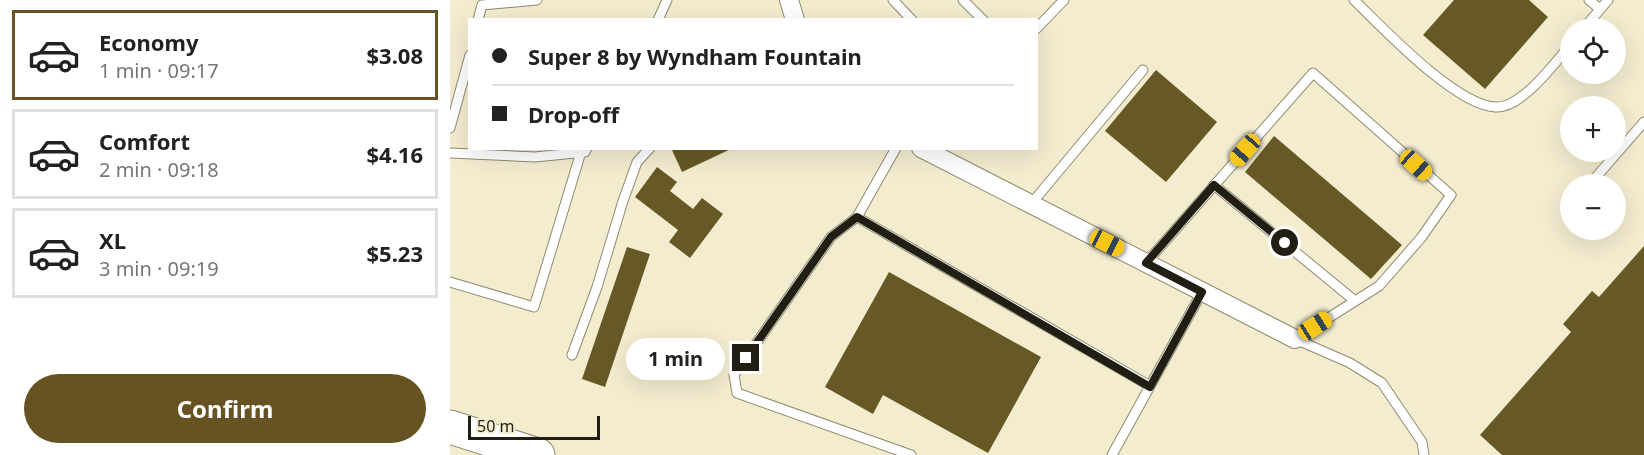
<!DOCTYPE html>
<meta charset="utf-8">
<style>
:root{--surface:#fff;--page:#f2f2f2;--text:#222;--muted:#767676;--line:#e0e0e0;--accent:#675322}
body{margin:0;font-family:"Noto Sans",sans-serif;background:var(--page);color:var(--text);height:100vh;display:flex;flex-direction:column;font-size:22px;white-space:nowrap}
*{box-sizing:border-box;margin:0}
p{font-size:20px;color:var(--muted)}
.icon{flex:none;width:33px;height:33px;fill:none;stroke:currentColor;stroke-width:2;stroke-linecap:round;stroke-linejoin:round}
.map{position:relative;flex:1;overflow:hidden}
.panel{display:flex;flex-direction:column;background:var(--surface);width:450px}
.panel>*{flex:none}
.guide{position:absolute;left:18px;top:18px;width:570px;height:132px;border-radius:0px;box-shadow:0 6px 24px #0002;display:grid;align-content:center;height:132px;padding:0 24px;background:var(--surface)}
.controls{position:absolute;left:1110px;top:18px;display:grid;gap:12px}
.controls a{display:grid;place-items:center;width:66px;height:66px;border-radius:50%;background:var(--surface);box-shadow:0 6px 24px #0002;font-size:30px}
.scale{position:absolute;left:18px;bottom:15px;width:132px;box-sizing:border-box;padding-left:6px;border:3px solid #211e14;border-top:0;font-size:16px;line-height:21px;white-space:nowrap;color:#211e14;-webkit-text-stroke:4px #f3eccf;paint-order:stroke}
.end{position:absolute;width:27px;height:27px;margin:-14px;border:8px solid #211e14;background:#fff;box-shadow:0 0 0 3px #fff}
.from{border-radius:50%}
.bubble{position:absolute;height:42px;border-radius:21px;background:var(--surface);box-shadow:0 6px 24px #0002;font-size:20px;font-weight:700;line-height:42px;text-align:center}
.car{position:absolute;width:18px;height:36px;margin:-18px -9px;border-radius:8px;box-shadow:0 0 4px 2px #0007;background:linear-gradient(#f5c518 24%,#345 0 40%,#f5c518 0 76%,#345 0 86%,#f5c518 0)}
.guide b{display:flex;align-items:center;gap:21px;height:57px;font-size:22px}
.guide b+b{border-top:2px solid var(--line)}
.guide i{width:15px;height:15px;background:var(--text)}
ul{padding:10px 0 0;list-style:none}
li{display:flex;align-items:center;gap:18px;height:90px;margin:0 12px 9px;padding:0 12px;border:3px solid var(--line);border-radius:0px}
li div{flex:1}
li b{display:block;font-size:22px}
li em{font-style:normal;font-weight:700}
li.active{border-color:var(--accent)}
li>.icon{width:54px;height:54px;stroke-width:1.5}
.cta{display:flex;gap:12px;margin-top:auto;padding:12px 24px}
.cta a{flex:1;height:69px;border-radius:36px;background:var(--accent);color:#fff;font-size:24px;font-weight:700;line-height:69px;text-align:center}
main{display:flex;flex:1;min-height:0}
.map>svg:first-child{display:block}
.building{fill:#665925}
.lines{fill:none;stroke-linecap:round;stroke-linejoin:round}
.lane-casing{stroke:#918a70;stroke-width:11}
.street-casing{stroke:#918a70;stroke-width:20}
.highway-casing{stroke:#918a70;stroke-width:35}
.lane{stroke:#fff;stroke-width:9}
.street{stroke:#fff;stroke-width:18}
.highway{stroke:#fff;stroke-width:33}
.route{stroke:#211e14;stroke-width:8}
</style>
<main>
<section class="panel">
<ul>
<li class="active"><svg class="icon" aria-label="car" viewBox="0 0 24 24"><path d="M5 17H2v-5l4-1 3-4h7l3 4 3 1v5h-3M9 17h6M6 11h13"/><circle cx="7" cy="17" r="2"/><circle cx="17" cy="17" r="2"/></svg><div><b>Economy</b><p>1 min · 09:17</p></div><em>$3.08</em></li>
<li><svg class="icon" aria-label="car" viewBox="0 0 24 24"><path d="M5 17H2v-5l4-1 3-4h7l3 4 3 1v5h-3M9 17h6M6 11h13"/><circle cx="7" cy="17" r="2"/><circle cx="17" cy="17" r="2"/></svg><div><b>Comfort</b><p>2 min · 09:18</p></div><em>$4.16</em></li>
<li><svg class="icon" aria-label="car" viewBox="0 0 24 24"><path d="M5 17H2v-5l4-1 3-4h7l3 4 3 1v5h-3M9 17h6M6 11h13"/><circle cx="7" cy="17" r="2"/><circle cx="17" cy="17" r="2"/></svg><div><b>XL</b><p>3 min · 09:19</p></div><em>$5.23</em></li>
</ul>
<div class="cta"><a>Confirm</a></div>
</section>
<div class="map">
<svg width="1194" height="455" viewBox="0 0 1194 455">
<rect width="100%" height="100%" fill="#f3eccf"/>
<path class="building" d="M 1004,0 L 1079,0 L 1098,17 L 1035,89 L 973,35 Z
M 706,70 L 767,122 L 716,182 L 655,131 Z
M 824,136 L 952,245 L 921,279 L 795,172 Z
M 224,148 L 283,148 L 232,172 L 222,150 Z
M 207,167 L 227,182 L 220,191 L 243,209 L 252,198 L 273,214 L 240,258 L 219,242 L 228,230 L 185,197 Z
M 1194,246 L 1194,455 L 1052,455 L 1030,435 L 1121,332 L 1113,324 L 1142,291 L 1149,297 Z
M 177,247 L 200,254 L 155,387 L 132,379 Z
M 439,272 L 591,357 L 538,453 L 433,395 L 423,414 L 375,387 Z"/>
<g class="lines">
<defs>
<path id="lane" d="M 443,0 L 462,20
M 513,0 L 533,20
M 904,0 C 933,28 1005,105 1045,107 C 1071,109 1105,63 1120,45
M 1139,0 L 1150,9
M 28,20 L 32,5 L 87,0
M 208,20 L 217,0
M 1134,28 L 1158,0
M 586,29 L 614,0
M 0,128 L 20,55
M 446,148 L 407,217 L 381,237 L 284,375 L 287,393 L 461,455
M 0,153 L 85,157 L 135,152 L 137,148
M 1140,184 L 1194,122
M 764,185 L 905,301
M 581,204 L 693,70
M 407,217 L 700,386
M 696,263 L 863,73 L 1001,195 L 971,238 L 929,286 L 845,339
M 0,282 L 84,307 L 131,152
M 845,339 L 900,363 L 932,383 L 972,442 L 974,455
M 122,355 L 147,287 L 173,201 L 187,162 L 200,148
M 662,455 L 752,292"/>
<path id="street" d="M 339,0 L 345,20
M 471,148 L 845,339"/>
<path id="highway" d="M 0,427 L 88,455"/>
</defs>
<use href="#lane" class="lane-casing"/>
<use href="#street" class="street-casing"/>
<use href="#highway" class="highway-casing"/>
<use href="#lane" class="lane"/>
<use href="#street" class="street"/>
<use href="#highway" class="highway"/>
</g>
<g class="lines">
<path class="route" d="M 296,358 L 381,237 L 407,217 L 700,387 L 752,292 L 696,263 L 764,185 L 835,243"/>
</g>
</svg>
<div class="controls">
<a><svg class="icon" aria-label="locate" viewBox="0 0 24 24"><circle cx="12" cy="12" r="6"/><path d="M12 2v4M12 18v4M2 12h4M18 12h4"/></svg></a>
<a>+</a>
<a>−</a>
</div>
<div class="scale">50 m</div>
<i class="end from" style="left:835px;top:243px"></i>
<i class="end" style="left:296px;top:358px"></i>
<div class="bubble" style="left:176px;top:338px;width:99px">1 min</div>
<i class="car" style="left:795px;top:150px;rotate:221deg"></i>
<i class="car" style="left:966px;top:165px;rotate:132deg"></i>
<i class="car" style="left:657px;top:243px;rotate:117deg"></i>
<i class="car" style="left:865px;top:326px;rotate:58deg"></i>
<div class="guide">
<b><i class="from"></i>Super 8 by Wyndham Fountain</b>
<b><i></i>Drop-off</b>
</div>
</div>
</main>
